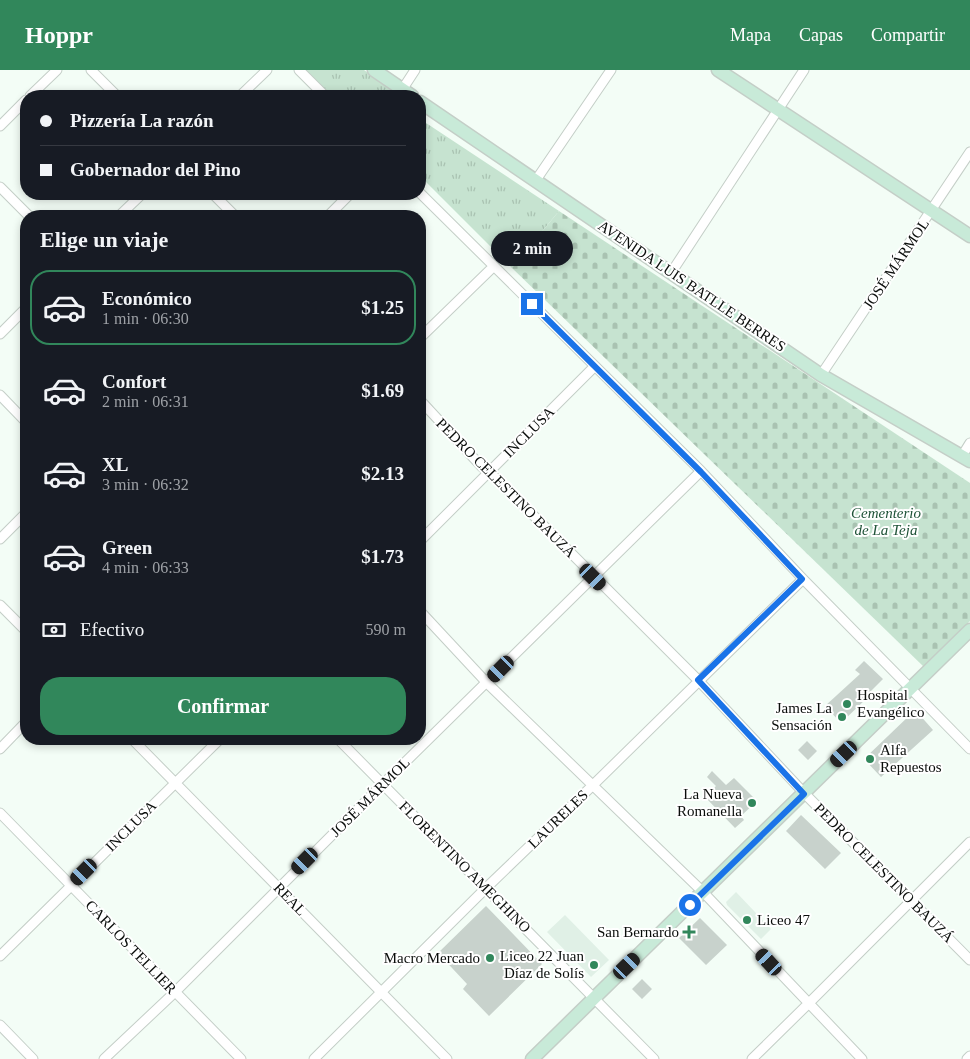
<!DOCTYPE html>
<html lang="es">
<meta charset="utf-8">
<style>
:root{--surface:#171b24;--page:#242831;--text:#f1f3f6;--muted:#9ea1a6;--line:#363941;--accent:#31875b}
body{margin:0;font-family:"Times New Roman",serif;background:var(--page);color:var(--text);height:100vh;display:flex;flex-direction:column;font-size:19px;white-space:nowrap}
*{box-sizing:border-box;margin:0}
p{font-size:16px;color:var(--muted)}
.icon{flex:none;width:28px;height:28px;fill:none;stroke:currentColor;stroke-width:2;stroke-linecap:round;stroke-linejoin:round}
.map{position:relative;flex:1;overflow:hidden}
.drawer{position:absolute;left:20px;top:140px;width:406px;height:535px;display:flex;flex-direction:column;background:var(--surface);border-radius:20px;box-shadow:0 2px 8px #0003}
.drawer>*{flex:none}
.banner{position:absolute;left:20px;top:20px;width:406px;height:110px;border-radius:20px;box-shadow:0 2px 8px #0003;display:grid;align-content:center;height:110px;padding:0 20px;background:var(--surface)}
.end{position:absolute;width:22px;height:22px;margin:-11px;border:6px solid #1a73e8;background:#fff;box-shadow:0 0 0 2px #fff}
.from{border-radius:50%}
.bubble{position:absolute;height:35px;border-radius:18px;background:var(--surface);box-shadow:0 2px 8px #0003;font-size:16px;font-weight:600;line-height:35px;text-align:center}
.car{position:absolute;width:15px;height:30px;margin:-15px -8px;border-radius:6px;box-shadow:0 0 4px 1px #0007;background:linear-gradient(#222 24%,#8ab4d8 0 40%,#222 0 76%,#8ab4d8 0 86%,#222 0)}
.banner b{display:flex;align-items:center;gap:18px;height:48px;font-size:19px}
.banner b+b{border-top:1px solid var(--line)}
.banner i{width:12px;height:12px;background:var(--text)}
ul{padding:0;list-style:none}
li{display:flex;align-items:center;gap:15px;height:75px;margin:0 10px 8px;padding:0 10px;border:2px solid transparent;border-radius:20px}
li div{flex:1}
li b{display:block;font-size:19px}
li em{font-style:normal;font-weight:600}
li.selected{border-color:var(--accent)}
li>.icon{width:45px;height:45px;stroke-width:1.5}
h2{padding:0 20px;font-size:22px;line-height:60px}
.pay{display:flex;align-items:center;gap:12px;height:55px;padding:0 20px;font-size:19px}
.pay p{margin-inline-start:auto}
.cta{display:flex;gap:10px;margin-top:auto;padding:10px 20px}
.cta a{flex:1;height:58px;border-radius:20px;background:var(--accent);color:#fff;font-size:20px;font-weight:600;line-height:58px;text-align:center}
header{display:flex;align-items:center;gap:30px;box-sizing:border-box;height:70px;padding:0 25px;background:var(--accent);color:#fff}
header strong{font-size:24px}
nav{display:flex;gap:28px;margin-inline-start:auto;font-size:18px}
.map>svg:first-child{display:block}
.built{fill:#e0f0e6}
.grass{fill:url(#grass-tufts)}
.cemetery{fill:url(#cemetery-stones)}
.building{fill:#c8d2cc}
.lines{fill:none;stroke-linecap:round;stroke-linejoin:round}
.minor-casing{stroke:#c4cec7;stroke-width:11}
.secondary-casing{stroke:#c4cec7;stroke-width:15}
.minor{stroke:#fff;stroke-width:9}
.secondary{stroke:#c8ead8;stroke-width:12}
.route{stroke:#1a73e8;stroke-width:6}
.poi-dot{fill:#31875b;stroke:#fff;stroke-width:2}
.labels{text-anchor:middle;dominant-baseline:central;stroke-width:4;stroke-linejoin:round;paint-order:stroke}
.street-label{font-size:15px;fill:#0a0d0b;stroke:#fff}
.park-label{font-size:15px;font-style:italic;fill:#1e5237;stroke:#fff}
.poi-label{font-size:15px;fill:#0a0d0b;stroke:#fff;text-anchor:end}
</style>
<header>
<strong>Hoppr</strong>
<nav><a>Mapa</a><a>Capas</a><a>Compartir</a></nav>
</header>
<div class="map">
<svg width="970" height="989" viewBox="0 0 970 989">
<defs>
<pattern id="grass-tufts" width="24" height="20" patternUnits="userSpaceOnUse" patternTransform="scale(1.25)"><rect width="24" height="20" fill="#c6e3d0"/><path d="M3 7l-1-3M5 7V3M7 7l1-3M15 17l-1-3M17 17v-4M19 17l1-3" fill="none" stroke="#a9c2b1"/></pattern>
<pattern id="cemetery-stones" width="16" height="16" patternUnits="userSpaceOnUse" patternTransform="scale(1.25)"><rect width="16" height="16" fill="#c6e3d0"/><path d="M2 7V4a2 2 0 0 1 4 0v3zM10 15v-3a2 2 0 0 1 4 0v3z" fill="#a9c2b1"/></pattern>
</defs>
<rect width="100%" height="100%" fill="#f3fdf6"/>
<path class="built" d="M 736,822 L 771,859 L 761,869 L 727,835 L 726,832 Z
M 565,845 L 609,890 L 591,907 L 547,862 Z"/>
<path class="grass" d="M 304,0 L 364,0 L 387,16 L 391,20 L 391,26 L 330,26 Z
M 420,49 L 559,141 L 512,198 L 420,106 Z"/>
<path class="cemetery" d="M 559,141 L 970,413 L 970,551 L 924,597 L 512,198 Z"/>
<path class="building" d="M 864,591 L 883,609 L 866,626 L 868,627 L 841,653 L 825,636 L 860,604 L 855,600 Z
M 912,643 L 918,643 L 933,660 L 881,707 L 864,689 Z
M 807,671 L 817,681 L 808,690 L 798,680 Z
M 712,701 L 726,715 L 734,708 L 757,731 L 741,746 L 744,750 L 735,758 L 705,727 L 716,716 L 707,707 Z
M 801,745 L 841,783 L 825,799 L 786,761 Z
M 486,836 L 542,894 L 489,946 L 463,919 L 467,914 L 438,883 Z
M 700,848 L 727,875 L 706,895 L 679,868 Z
M 642,909 L 652,919 L 642,929 L 632,919 Z"/>
<g class="lines">
<defs>
<path id="minor" d="M 91,0 L 117,26
M 299,0 L 325,26
M 30,26 L 57,0
M 240,26 L 267,0
M 398,26 L 415,0
M 0,56 L 26,30
M 536,110 L 611,0
M 0,117 L 29,146
M 420,123 L 701,401 L 803,509 L 970,679
M 213,124 L 235,146
M 119,146 L 142,124
M 328,146 L 350,124
M 671,203 L 804,0
M 0,264 L 26,238
M 420,268 L 493,197
M 821,305 L 970,82
M 0,325 L 26,352
M 420,330 L 482,397 L 497,409 L 698,610 L 805,724 L 970,890
M 962,386 L 970,373
M 0,469 L 26,443
M 420,471 L 595,296
M 0,535 L 26,561
M 420,541 L 487,613 L 703,822 L 862,989
M 132,669 L 447,989
M 338,669 L 654,989
M 0,679 L 26,652
M 0,743 L 241,989
M 0,886 L 220,669
M 0,955 L 33,989
M 104,989 L 174,923 L 383,714 L 701,401
M 314,989 L 486,818 L 592,716 L 803,509
M 752,989 L 808,934 L 970,772
M 967,989 L 970,986"/>
<path id="secondary" d="M 374,0 L 412,26
M 718,0 L 970,166
M 420,32 L 821,305 L 970,391
M 532,989 L 970,560"/>
</defs>
<use href="#minor" class="minor-casing"/>
<use href="#secondary" class="secondary-casing"/>
<use href="#minor" class="minor"/>
<use href="#secondary" class="secondary"/>
</g>
<g class="lines">
<path class="route" d="M 532,234 L 701,402 L 802,509 L 698,610 L 804,724 L 690,835"/>
</g>
<g class="poi-dot">
<circle cx="847" cy="634" r="5"/>
<circle cx="842" cy="647" r="5"/>
<circle cx="870" cy="689" r="5"/>
<circle cx="752" cy="733" r="5"/>
<circle cx="747" cy="850" r="5"/>
<path d="M686.5 854.5h5v5h5v5h-5v5h-5v-5h-5v-5h5z"/>
<circle cx="490" cy="888" r="5"/>
<circle cx="594" cy="895" r="5"/>
</g>
<g class="labels">
<g class="street-label">
<text transform="translate(896 194) rotate(-56)">JOSÉ MÁRMOL</text>
<text transform="translate(692 216) rotate(34)">AVENIDA LUIS BATLLE BERRES</text>
<text transform="translate(529 362) rotate(-45)">INCLUSA</text>
<text transform="translate(506 418) rotate(45)">PEDRO CELESTINO BAUZÁ</text>
<text transform="translate(370 727) rotate(-45)">JOSÉ MÁRMOL</text>
<text transform="translate(558 749) rotate(-44)">LAURELES</text>
<text transform="translate(131 756) rotate(-45)">INCLUSA</text>
<text transform="translate(465 797) rotate(45)">FLORENTINO AMEGHINO</text>
<text transform="translate(884 803) rotate(45)">PEDRO CELESTINO BAUZÁ</text>
<text transform="translate(290 829) rotate(46)">REAL</text>
<text transform="translate(131 877) rotate(46)">CARLOS TELLIER</text>
</g>
<g class="park-label">
<text x="886" y="443">Cementerio<tspan x="886" dy="17">de La Teja</tspan></text>
</g>
<g class="poi-label">
<text x="857" y="625" text-anchor="start">Hospital<tspan x="857" dy="17">Evangélico</tspan></text>
<text x="832" y="638">James La<tspan x="832" dy="17">Sensación</tspan></text>
<text x="880" y="680" text-anchor="start">Alfa<tspan x="880" dy="17">Repuestos</tspan></text>
<text x="742" y="724">La Nueva<tspan x="742" dy="17">Romanella</tspan></text>
<text x="757" y="850" text-anchor="start">Liceo 47</text>
<text x="679" y="862">San Bernardo</text>
<text x="584" y="886">Liceo 22 Juan<tspan x="584" dy="17">Díaz de Solís</tspan></text>
<text x="480" y="888">Macro Mercado</text>
</g>
</g>
</svg>
<i class="end from" style="left:690px;top:835px"></i>
<i class="end" style="left:532px;top:234px"></i>
<div class="bubble" style="left:491px;top:161px;width:82px">2 min</div>
<i class="car" style="left:593px;top:507px;rotate:135deg"></i>
<i class="car" style="left:501px;top:599px;rotate:225deg"></i>
<i class="car" style="left:844px;top:684px;rotate:226deg"></i>
<i class="car" style="left:305px;top:791px;rotate:225deg"></i>
<i class="car" style="left:84px;top:802px;rotate:225deg"></i>
<i class="car" style="left:769px;top:892px;rotate:317deg"></i>
<i class="car" style="left:627px;top:896px;rotate:46deg"></i>
<div class="banner">
<b><i class="from"></i>Pizzería La razón</b>
<b><i></i>Gobernador del Pino</b>
</div>
<section class="drawer">
<h2>Elige un viaje</h2>
<ul>
<li class="selected"><svg class="icon" aria-label="car" viewBox="0 0 24 24"><path d="M5 17H2v-5l4-1 3-4h7l3 4 3 1v5h-3M9 17h6M6 11h13"/><circle cx="7" cy="17" r="2"/><circle cx="17" cy="17" r="2"/></svg><div><b>Económico</b><p>1 min · 06:30</p></div><em>$1.25</em></li>
<li><svg class="icon" aria-label="car" viewBox="0 0 24 24"><path d="M5 17H2v-5l4-1 3-4h7l3 4 3 1v5h-3M9 17h6M6 11h13"/><circle cx="7" cy="17" r="2"/><circle cx="17" cy="17" r="2"/></svg><div><b>Confort</b><p>2 min · 06:31</p></div><em>$1.69</em></li>
<li><svg class="icon" aria-label="car" viewBox="0 0 24 24"><path d="M5 17H2v-5l4-1 3-4h7l3 4 3 1v5h-3M9 17h6M6 11h13"/><circle cx="7" cy="17" r="2"/><circle cx="17" cy="17" r="2"/></svg><div><b>XL</b><p>3 min · 06:32</p></div><em>$2.13</em></li>
<li><svg class="icon" aria-label="car" viewBox="0 0 24 24"><path d="M5 17H2v-5l4-1 3-4h7l3 4 3 1v5h-3M9 17h6M6 11h13"/><circle cx="7" cy="17" r="2"/><circle cx="17" cy="17" r="2"/></svg><div><b>Green</b><p>4 min · 06:33</p></div><em>$1.73</em></li>
</ul>
<div class="pay"><svg class="icon" aria-label="cash" viewBox="0 0 24 24"><path d="M3 7h18v10H3z"/><circle cx="12" cy="12" r="2"/></svg>Efectivo<p>590 m</p></div>
<div class="cta"><a>Confirmar</a></div>
</section>
</div>
